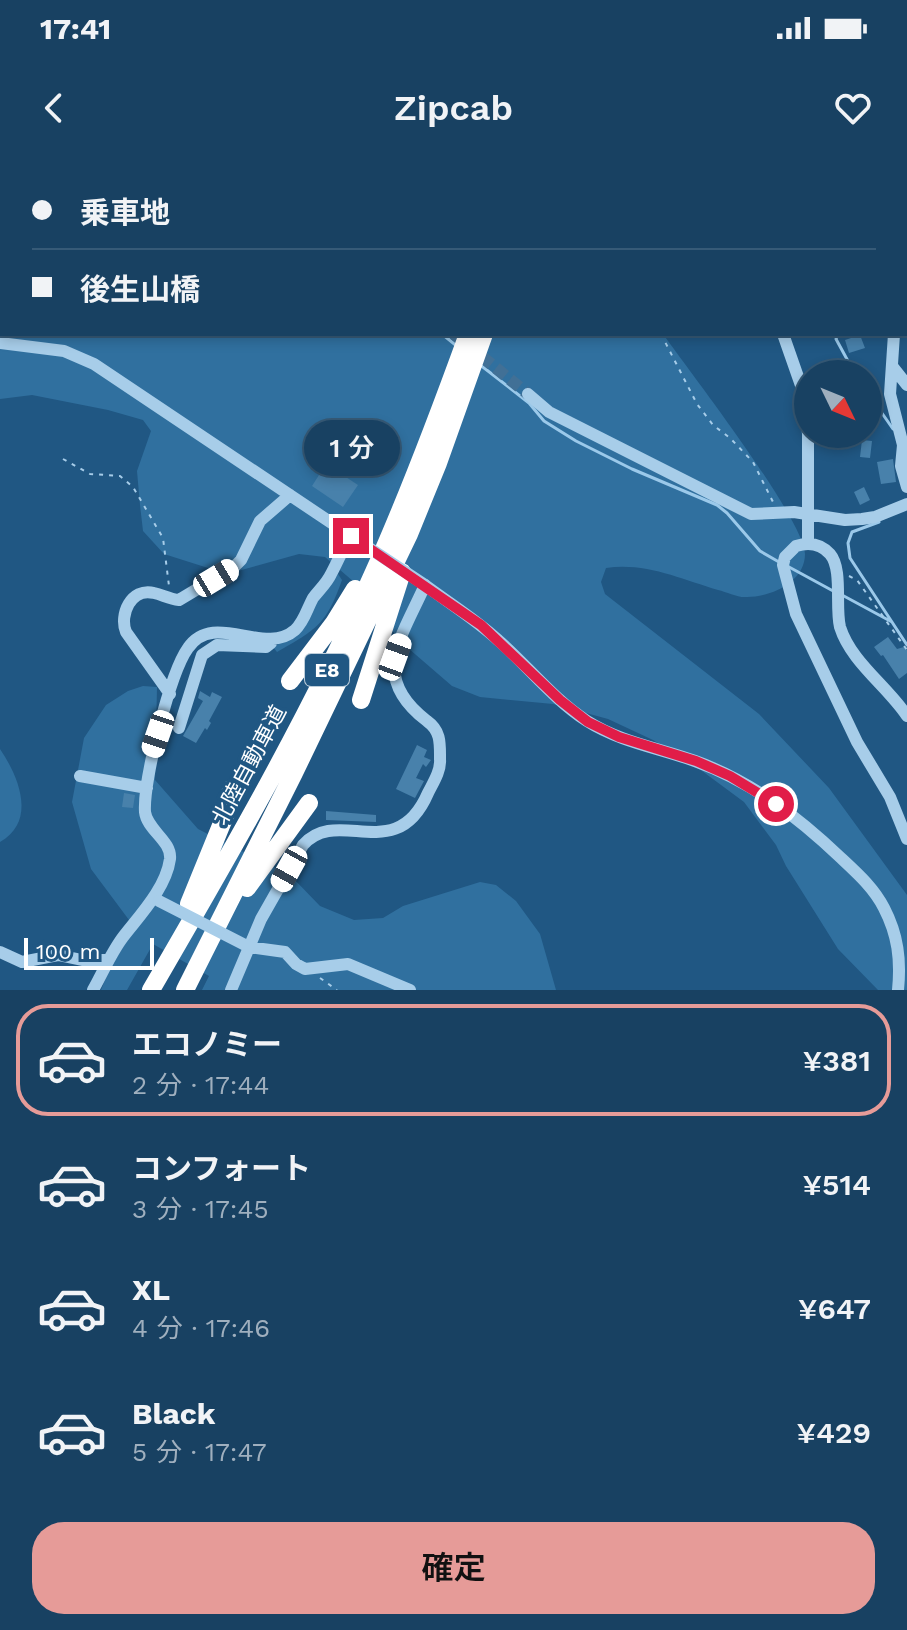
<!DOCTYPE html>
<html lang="ja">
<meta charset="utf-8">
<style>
:root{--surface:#184162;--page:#254c6b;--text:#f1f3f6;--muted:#9fafbe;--line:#365a77;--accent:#e69b98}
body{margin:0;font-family:"Work Sans","Noto Sans JP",sans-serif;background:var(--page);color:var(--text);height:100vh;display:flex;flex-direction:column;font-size:30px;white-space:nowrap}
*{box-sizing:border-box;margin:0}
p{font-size:26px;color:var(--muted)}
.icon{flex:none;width:44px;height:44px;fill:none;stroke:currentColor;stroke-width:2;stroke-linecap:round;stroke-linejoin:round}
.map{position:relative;height:830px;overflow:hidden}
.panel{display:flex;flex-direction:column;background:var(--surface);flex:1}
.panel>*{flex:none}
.banner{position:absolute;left:0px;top:0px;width:908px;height:176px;box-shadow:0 4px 12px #0003,0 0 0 2px var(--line);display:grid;align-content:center;height:176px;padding:0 32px;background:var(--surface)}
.needle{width:52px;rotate:133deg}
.buttons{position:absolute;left:794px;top:200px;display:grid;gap:16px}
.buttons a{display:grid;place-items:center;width:88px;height:88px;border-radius:50%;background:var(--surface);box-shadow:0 4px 12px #0003,0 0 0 2px var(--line);font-size:40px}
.scale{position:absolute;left:24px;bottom:20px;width:130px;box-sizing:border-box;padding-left:8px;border:4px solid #fff;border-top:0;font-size:22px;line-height:28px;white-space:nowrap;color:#fff;-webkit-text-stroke:6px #205783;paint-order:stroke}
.end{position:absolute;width:36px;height:36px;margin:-18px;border:10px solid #e11d48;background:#fff;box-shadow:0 0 0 4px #fff}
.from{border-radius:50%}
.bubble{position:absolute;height:56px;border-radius:28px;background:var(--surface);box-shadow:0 4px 12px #0003,0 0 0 2px var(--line);font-size:26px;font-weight:600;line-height:56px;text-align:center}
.car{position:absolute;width:24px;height:48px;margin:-24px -12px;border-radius:10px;box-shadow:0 0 6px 2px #0007;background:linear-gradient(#fff 24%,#345 0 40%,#fff 0 76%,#345 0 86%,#fff 0)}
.banner b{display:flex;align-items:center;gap:28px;height:76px;font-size:30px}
.banner b+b{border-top:2px solid var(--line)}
.banner i{width:20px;height:20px;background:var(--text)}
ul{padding:14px 0 0;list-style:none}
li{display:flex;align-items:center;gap:24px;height:112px;margin:0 16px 12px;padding:0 16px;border:4px solid transparent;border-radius:32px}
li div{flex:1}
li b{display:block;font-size:30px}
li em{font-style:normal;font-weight:600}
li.current{border-color:var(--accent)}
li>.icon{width:72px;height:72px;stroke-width:1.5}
.button{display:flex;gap:16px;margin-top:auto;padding:16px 32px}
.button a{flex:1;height:92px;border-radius:32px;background:var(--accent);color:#111;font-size:32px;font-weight:600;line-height:92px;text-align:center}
.status{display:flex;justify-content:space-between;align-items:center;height:56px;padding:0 40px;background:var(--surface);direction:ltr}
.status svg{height:22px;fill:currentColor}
header{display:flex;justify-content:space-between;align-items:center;height:104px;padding:0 32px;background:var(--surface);font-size:36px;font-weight:600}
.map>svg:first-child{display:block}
.green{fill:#30709f}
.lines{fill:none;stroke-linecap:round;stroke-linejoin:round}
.stream{stroke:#9bc9ea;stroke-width:3}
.building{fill:#4881ab}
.minor-tunnel{stroke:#417096;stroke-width:12;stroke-dasharray:12 6;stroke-linecap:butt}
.path{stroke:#a7cde9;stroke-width:2;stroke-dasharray:4 6;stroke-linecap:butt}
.minor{stroke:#a7cde9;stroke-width:12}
.highway{stroke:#fff;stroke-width:18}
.minor-bridge{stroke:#a7cde9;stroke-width:12}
.route{stroke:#e11d48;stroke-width:10}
.labels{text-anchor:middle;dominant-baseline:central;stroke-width:7;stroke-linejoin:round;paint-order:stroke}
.shield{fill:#205783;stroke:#bccdda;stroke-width:2}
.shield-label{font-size:20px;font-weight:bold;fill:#fff}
.street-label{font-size:22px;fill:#fff;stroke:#205783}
</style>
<div class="status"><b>17:41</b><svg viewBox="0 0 49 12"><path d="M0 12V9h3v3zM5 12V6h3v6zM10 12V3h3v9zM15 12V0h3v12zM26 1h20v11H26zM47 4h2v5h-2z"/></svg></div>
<header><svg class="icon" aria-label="back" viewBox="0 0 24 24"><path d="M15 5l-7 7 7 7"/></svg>Zipcab<svg class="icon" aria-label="heart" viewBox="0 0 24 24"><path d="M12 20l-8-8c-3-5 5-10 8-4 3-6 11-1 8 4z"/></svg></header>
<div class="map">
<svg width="907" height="830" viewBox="0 0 907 830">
<rect width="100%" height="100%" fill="#205783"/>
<path class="green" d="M 0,0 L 61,2 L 2,2 L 2,174 L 663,174 C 690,212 804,359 805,394 C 805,422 771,437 747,437 C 738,438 727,432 718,430 C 681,419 645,402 606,408 L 601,422 L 605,434 L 759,554 L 829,628 L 907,735 L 907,830 L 878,830 L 838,789 L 786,706 L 776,685 L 744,642 L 694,605 L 653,580 L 608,559 L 553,544 L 480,537 L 452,526 L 401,482 L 361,428 L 325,397 L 299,394 L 227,414 L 164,394 L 143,371 L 140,345 L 137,311 L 151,271 L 143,260 L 108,250 L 32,235 L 0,239 Z
M 269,0 L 537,0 L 538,2 L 268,2 Z
M 338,414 L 342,420 C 326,465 317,469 277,492 L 273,487 L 294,475 L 333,418 Z
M 143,526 L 157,527 L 155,620 L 198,669 L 291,716 L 320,746 L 354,760 L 383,758 L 403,746 L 480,722 L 496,725 L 516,741 L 540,774 L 556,830 L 202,830 L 209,816 L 153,784 L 127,830 L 101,830 L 110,808 L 135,768 L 91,709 L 72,642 L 84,578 L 106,545 L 128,531 Z
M 0,589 C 19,617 37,661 0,682 Z"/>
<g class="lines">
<path class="stream" d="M 254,0 L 257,2
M 721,0 L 723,2
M 442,174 L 458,187
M 838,174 L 836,179 L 855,214
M 479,204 L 529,243 L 544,261 L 576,281 L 632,309 L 717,345 L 727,353 L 760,391 L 779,402
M 868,233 L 893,269
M 879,362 L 852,372 L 848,383 L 850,398 L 907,485
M 789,407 L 835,432
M 842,435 L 892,462"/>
</g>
<path class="building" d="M 860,175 L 865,188 L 849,193 L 845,180 Z
M 862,280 L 872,281 L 870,298 L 860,297 Z
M 893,299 L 896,322 L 881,324 L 877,302 Z
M 326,304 L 358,325 L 343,347 L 312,326 Z
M 864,327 L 870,340 L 860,345 L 854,332 Z
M 888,477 L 897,489 L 904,487 L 907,490 L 907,513 L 899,519 L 883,495 L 881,496 L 874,487 Z
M 200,531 L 210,537 L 212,532 L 222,537 L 209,561 L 211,563 L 207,570 L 205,568 L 196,583 L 183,576 L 203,541 L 198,538 Z
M 417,585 L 427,590 L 424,597 L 431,600 L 426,607 L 423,604 L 416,618 L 424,621 L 415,638 L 396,629 Z
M 124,633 L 135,635 L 133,648 L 122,647 Z
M 326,651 L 376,655 L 376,662 L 326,660 Z"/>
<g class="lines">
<path class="minor-tunnel" d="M 454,174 L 528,234"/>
<path class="path" d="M 469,0 L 472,2
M 661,174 L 697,244 L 713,265 L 730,278 L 753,302 L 774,344
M 63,299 L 90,314 L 120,316 L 133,327 L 163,378 L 169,426
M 849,416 L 857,420 L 907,490
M 320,818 L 337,830"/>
<path class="minor" d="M 227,0 L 231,2
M 749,0 L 751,2
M 906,93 L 907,93
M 906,118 L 907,117
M 783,174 L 804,234 L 808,274
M 894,174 L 890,234 L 903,285 L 901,306 L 907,327
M 0,183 L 64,191 L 94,204 L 351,376 C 343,388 338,401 331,414 C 327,423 319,430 313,438 C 307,449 304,462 295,470 C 264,497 214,450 188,488 C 170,513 143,621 145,652 C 147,670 172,681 170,699 C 166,728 140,755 123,777 C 111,793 103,812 93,830
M 892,206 L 907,225
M 528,234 L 549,252 L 751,354 L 794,352 L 845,360 L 862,359 L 875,357 L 907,344
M 808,274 L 808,383
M 170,534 L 126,472 C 119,455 131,427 154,433 C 163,435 169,439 179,440 L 234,407 L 241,400 L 260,361 L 290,335
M 907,556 C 887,526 851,502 840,467 C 835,447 843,409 830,394 C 821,384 809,382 796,386 L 785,397 L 783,405 L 796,454 L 857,582 L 890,637 L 907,679
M 179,568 L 202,495 L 217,485 L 266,487 L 271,483
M 80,616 L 147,628
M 249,787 L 285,792 L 296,804 L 305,809 L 348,804 L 410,830
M 0,792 L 22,802 L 58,795 L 82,800 L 109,800
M 231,830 L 261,759 L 303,685 C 338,645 396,707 428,633 C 433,623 441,611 440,599 C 440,583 441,571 427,561 C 369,517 401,479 425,425 C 449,443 475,459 498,480 C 528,506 553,539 587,561 C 620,582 659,588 695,601 C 751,621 798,657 841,698 C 857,713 874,728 884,748 C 898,775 901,800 898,830"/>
<path class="highway" d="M 520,2 L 521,0
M 536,2 L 537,0
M 290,521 L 334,463 L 355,429
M 361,540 L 402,412
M 247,728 L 309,643
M 189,744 L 229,646 L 231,629
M 151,830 C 230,694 310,556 374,412 C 409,334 439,254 468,174
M 185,830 L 294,613 L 409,374 L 438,303 L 484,174"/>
<path class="minor-bridge" d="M 351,376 L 425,425
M 159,741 L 249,787"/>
</g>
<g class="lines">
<path class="route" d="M 351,376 L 481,465 L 560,540 L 588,562 L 619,577 L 696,601 L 730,616 L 776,644"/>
</g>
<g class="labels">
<rect class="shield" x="305" y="494" width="44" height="32" rx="6"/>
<g class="shield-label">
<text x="327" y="510">E8</text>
</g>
<g class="street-label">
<text transform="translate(249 605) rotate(-62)">北陸自動車道</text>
</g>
</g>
</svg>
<div class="buttons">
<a><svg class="needle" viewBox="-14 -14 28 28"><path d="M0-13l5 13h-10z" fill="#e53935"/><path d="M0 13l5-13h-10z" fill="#9fafbe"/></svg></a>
</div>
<div class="scale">100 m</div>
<i class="end from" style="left:776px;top:644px"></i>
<i class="end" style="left:351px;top:376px"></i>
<div class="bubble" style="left:304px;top:260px;width:96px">1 分</div>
<i class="car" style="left:216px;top:418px;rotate:59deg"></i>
<i class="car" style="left:395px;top:497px;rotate:20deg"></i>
<i class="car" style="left:158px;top:574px;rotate:199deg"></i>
<i class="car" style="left:289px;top:709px;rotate:209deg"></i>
<div class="banner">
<b><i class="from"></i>乗車地</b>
<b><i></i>後生山橋</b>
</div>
</div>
<section class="panel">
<ul>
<li class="current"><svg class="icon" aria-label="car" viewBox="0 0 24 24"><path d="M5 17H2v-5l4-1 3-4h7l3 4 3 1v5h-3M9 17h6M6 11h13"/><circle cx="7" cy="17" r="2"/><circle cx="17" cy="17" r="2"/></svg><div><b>エコノミー</b><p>2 分 · 17:44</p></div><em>¥381</em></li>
<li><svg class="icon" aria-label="car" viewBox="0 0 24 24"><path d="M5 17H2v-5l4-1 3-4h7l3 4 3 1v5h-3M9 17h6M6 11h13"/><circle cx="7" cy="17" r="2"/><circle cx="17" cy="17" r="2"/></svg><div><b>コンフォート</b><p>3 分 · 17:45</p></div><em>¥514</em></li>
<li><svg class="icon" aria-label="car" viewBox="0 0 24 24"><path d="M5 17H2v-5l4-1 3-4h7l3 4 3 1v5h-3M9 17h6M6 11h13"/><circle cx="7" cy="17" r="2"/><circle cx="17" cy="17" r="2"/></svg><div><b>XL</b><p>4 分 · 17:46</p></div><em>¥647</em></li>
<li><svg class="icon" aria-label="car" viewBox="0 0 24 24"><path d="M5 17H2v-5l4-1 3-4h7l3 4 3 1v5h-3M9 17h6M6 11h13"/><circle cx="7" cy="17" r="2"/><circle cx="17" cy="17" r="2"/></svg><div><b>Black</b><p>5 分 · 17:47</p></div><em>¥429</em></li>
</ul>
<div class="button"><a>確定</a></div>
</section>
